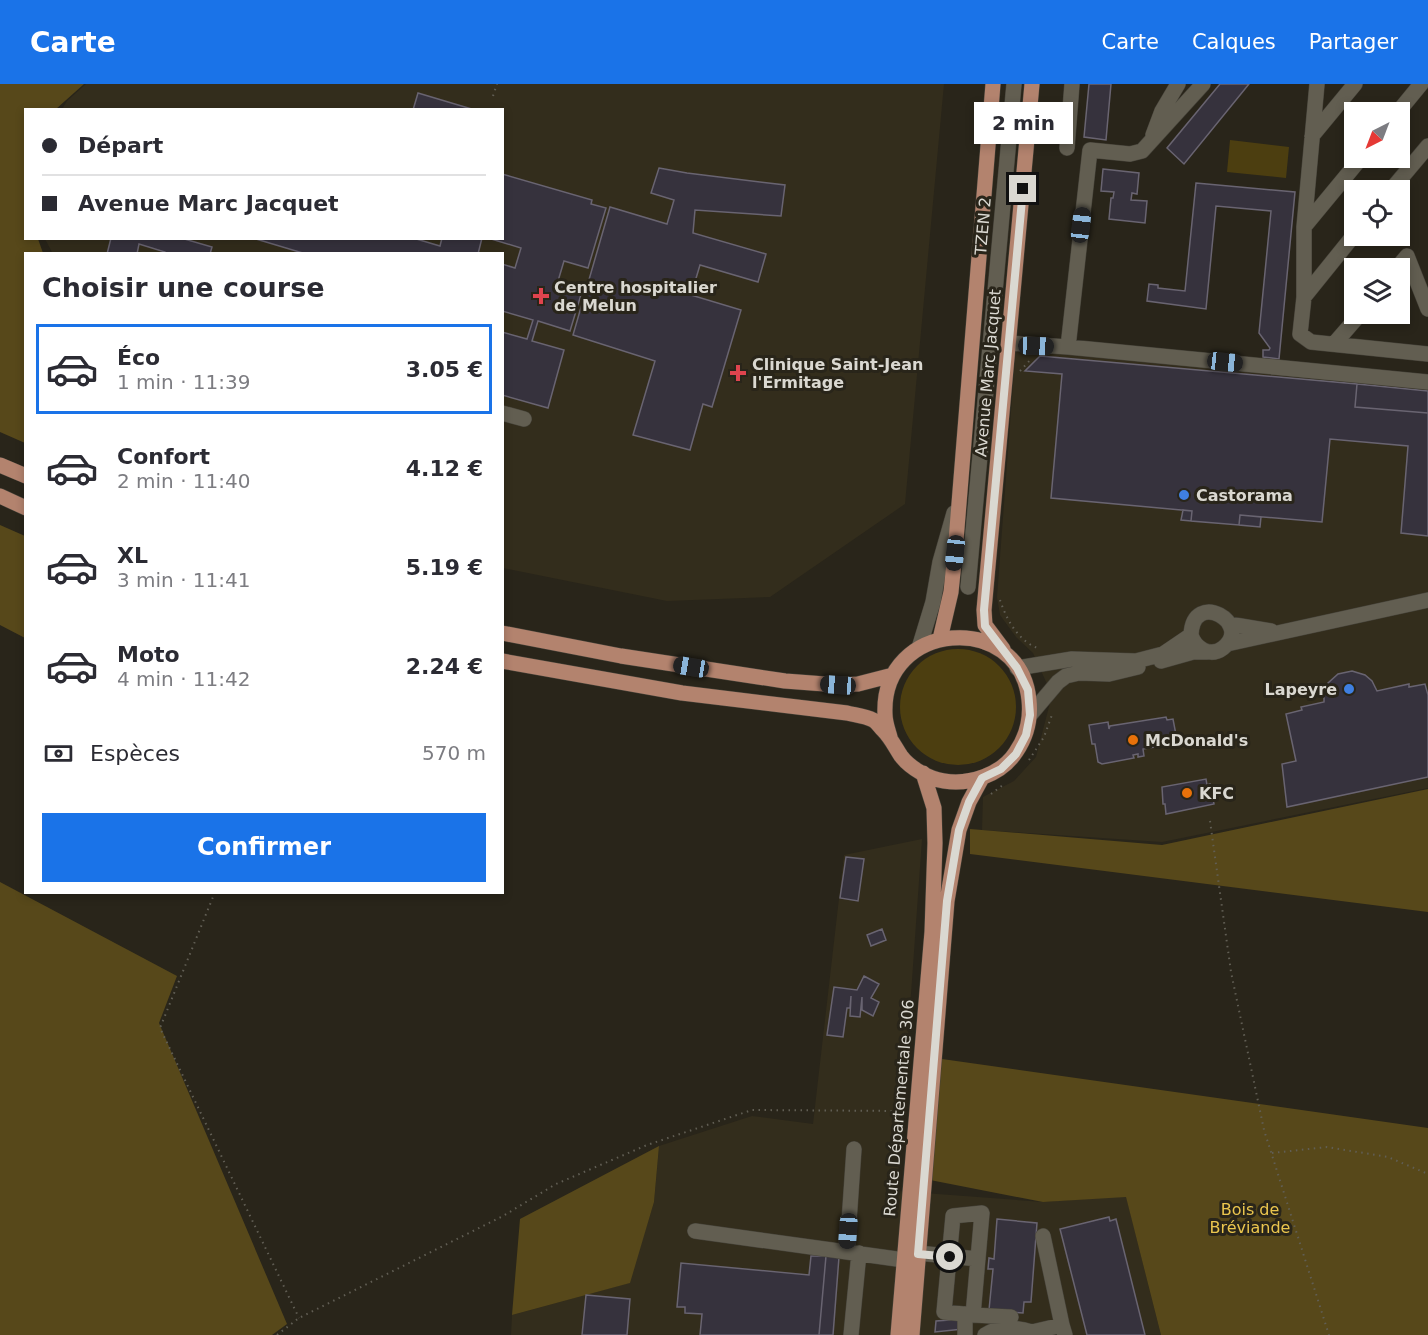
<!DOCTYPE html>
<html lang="fr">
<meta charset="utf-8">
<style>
:root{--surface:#fff;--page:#f2f2f3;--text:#2b2b33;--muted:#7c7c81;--line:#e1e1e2;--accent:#1a73e8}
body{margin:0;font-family:"DejaVu Sans",sans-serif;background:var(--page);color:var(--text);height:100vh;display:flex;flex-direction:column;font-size:22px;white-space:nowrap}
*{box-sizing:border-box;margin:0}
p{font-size:20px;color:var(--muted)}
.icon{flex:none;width:33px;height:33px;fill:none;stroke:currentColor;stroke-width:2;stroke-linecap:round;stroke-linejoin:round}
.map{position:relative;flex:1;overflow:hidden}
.side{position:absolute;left:24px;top:168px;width:480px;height:642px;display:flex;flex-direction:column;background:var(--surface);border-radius:0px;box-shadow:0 3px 9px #0003}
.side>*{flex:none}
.guide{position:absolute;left:24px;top:24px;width:480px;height:132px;border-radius:0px;box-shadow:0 3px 9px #0003;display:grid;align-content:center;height:132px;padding:0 18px;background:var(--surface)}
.needle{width:39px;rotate:222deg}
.buttons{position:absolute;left:1344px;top:18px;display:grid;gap:12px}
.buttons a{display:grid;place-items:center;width:66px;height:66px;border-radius:0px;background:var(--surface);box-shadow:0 3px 9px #0003;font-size:30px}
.end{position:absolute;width:27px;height:27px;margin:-14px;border:8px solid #dad8d1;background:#111;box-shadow:0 0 0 3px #111}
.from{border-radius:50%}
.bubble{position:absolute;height:42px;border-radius:0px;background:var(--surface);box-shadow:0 3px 9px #0003;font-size:20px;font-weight:700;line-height:42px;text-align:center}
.car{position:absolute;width:18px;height:36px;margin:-18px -9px;border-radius:8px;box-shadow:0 0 4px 2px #0007;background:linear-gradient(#222 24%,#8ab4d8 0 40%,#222 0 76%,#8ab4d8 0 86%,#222 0)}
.guide b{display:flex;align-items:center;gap:21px;height:57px;font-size:22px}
.guide b+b{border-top:2px solid var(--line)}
.guide i{width:15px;height:15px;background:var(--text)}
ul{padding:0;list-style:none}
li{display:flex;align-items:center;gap:18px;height:90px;margin:0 12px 9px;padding:0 6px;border:3px solid transparent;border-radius:0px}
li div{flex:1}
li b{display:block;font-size:22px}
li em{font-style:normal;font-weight:700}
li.current{border-color:var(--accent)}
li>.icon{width:54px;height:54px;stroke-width:1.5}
h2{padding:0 18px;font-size:27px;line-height:72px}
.pay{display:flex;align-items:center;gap:15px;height:66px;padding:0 18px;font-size:22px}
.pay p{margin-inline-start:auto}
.button{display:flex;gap:12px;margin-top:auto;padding:12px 18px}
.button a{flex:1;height:69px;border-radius:0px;background:var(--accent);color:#fff;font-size:24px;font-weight:700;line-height:69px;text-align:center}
header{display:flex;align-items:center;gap:36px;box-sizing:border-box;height:84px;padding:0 30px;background:var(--accent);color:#fff}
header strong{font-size:28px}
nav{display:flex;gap:33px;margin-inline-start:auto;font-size:21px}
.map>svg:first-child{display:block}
.built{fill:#332d1c}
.green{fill:#4c3e10}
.forest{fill:#57481a}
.building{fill:#36323d;stroke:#696471;stroke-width:1.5}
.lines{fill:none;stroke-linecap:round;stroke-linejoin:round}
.minor-casing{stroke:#46433a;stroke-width:16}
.major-casing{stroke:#46433a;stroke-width:16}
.path{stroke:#615e54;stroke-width:2;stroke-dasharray:1.5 4.5;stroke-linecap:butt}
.minor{stroke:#625e51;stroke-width:15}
.major{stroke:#b3836e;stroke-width:15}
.route{stroke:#dad8d1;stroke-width:8}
.health-dot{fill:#e0444e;stroke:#29251a;stroke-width:2}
.shop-dot{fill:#3f7fe0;stroke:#29251a;stroke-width:2}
.food-dot{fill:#e8710a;stroke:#29251a;stroke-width:2}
.labels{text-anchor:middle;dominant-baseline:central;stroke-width:6;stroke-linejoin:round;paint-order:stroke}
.street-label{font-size:16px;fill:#dad8d1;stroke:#29251a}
.poi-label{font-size:16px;font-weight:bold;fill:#dad8d1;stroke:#29251a;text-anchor:start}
.park-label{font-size:16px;fill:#ebc64e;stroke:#29251a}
</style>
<header>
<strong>Carte</strong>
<nav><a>Carte</a><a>Calques</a><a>Partager</a></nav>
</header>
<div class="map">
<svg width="1428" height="1251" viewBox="0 0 1428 1251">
<rect width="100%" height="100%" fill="#29251a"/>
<path class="built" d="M 86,0 L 944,0 L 905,420 L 770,513 L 667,517 L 503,484 L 502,170 L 53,170 L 45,155 L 502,154 L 502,26 L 62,25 L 67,17 Z
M 1016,261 L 1428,297 L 1428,704 L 1162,758 L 982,746 L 983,713 L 1014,697 L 1036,673 L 1052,611 L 1033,569 L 1016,553 L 1000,531 L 997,513 Z
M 922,755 L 897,1107 L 1043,1118 L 1126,1112 L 1161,1251 L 511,1251 L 512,1231 L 629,1199 L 654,1118 L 659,1062 L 752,1032 L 813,1040 L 844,771 Z"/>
<path class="green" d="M 1230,56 L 1289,63 L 1286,94 L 1227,88 Z
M900 623a58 58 0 1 1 116 0a58 58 0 1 1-116 0Z"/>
<path class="forest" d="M 0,0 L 84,0 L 56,25 L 26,26 L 26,106 C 22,115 26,143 26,154 L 38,155 L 43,169 L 26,170 L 25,359 L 0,348 Z
M 0,441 L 25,452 L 25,554 L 0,541 Z
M 1428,705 L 1428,828 L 970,770 L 970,745 L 1162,761 Z
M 0,798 L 177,892 L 159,939 L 287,1240 L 272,1251 L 0,1251 Z
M 935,974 L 1428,1044 L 1428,1251 L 1161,1251 L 1126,1113 L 1043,1118 L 930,1096 Z
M 659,1062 L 654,1118 L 630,1199 L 512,1231 L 520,1135 Z"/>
<path class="building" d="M 1089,0 L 1111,0 L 1106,56 L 1084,53 Z
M 1220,0 L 1249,0 L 1184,80 L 1167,64 Z
M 418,9 L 475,26 L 413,26 Z
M 659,84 L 687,89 L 785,101 L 781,132 L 695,126 L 693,149 L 766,170 L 758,198 L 700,181 L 691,211 L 741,226 L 712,323 L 703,320 L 690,366 L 633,351 L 655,277 L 573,251 L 610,123 L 667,140 L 674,116 L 651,109 Z
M 1103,85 L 1139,89 L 1137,110 L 1132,109 L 1131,116 L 1147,117 L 1145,139 L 1109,135 L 1111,114 L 1113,114 L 1114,108 L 1101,107 Z
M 502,90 L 592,116 L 591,120 L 606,124 L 588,184 L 564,177 L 558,197 L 583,204 L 570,247 L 538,237 L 532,257 L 564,266 L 548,324 L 502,311 L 502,248 L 527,255 L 533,236 L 502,227 L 502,180 L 515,184 L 521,164 L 488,154 L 502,154 Z
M 1196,99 L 1295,108 L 1279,275 L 1263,273 L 1263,266 L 1269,266 L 1270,264 L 1259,249 L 1271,127 L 1216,122 L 1206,225 L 1147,217 L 1149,200 L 1158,201 L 1158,204 L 1185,207 Z
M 111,154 L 181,154 L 212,163 L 210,170 L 165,170 L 165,168 L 139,160 L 137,170 L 107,170 Z
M 413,154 L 440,162 L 442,154 L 482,154 L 478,170 L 306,170 L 256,155 Z
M 1040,272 L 1357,300 L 1355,323 L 1428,329 L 1428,452 L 1401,449 L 1408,362 L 1330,355 L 1322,438 L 1240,431 L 1239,441 L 1191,437 L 1192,427 L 1051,414 L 1062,290 L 1025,287 Z
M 1357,300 L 1428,307 L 1428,329 L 1355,323 Z
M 1183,426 L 1192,427 L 1191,437 L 1181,436 Z
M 1240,431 L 1261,433 L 1260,443 L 1239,441 Z
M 1352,587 L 1365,591 L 1372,597 L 1377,607 L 1409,600 L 1409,603 L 1425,600 L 1428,611 L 1428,693 L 1287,723 L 1282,680 L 1296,677 L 1286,630 L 1302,626 L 1301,623 L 1324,618 L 1324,608 L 1327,600 L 1338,590 Z
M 1166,633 L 1167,636 L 1173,635 L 1177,656 L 1171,656 L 1172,660 L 1143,665 L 1144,672 L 1138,673 L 1138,670 L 1133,671 L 1134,674 L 1102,680 L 1098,678 L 1095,660 L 1092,660 L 1089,641 L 1108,638 L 1109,645 L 1110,642 Z
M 1206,695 L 1207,701 L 1210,700 L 1214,720 L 1166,730 L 1165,720 L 1163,720 L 1162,703 Z
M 846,773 L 864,775 L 858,817 L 840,814 Z
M 882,845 L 886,856 L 871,862 L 867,851 Z
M 864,892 L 879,900 L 871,914 L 879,918 L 873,932 L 862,926 L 862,913 L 860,933 L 850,932 L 851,912 L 850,924 L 847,924 L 843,953 L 827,951 L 834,903 L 857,906 Z
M 1109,1133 L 1110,1137 L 1116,1135 L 1145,1251 L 1087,1251 L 1060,1145 Z
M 997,1135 L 1037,1139 L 1031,1218 L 1024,1218 L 1023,1229 L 989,1226 L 993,1185 L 988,1185 L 989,1174 L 994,1175 Z
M 811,1172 L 826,1172 L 819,1251 L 700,1251 L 702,1230 L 685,1229 L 685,1223 L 677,1223 L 681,1179 L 809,1191 Z
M 826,1172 L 839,1173 L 833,1251 L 819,1251 Z
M 586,1211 L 630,1215 L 627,1251 L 582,1251 Z
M 964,1227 L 963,1245 L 935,1248 L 936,1237 L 950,1236 Z"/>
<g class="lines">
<defs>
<path id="minor" d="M 1317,0 L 1304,143 L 1304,213 L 1300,250 L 1311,258 L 1428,270
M 1398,28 L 1421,0
M 1153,51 L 1162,27 L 1178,0
M 1312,52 L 1355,0
M 1067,64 L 1072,0
M 1391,106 L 1428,62
M 1304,143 L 1361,74
M 1397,184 L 1407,172 L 1428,225
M 1304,213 L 1354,151
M 1009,259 L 1068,263 L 1428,298
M 1334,260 L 1360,230
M 1068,263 L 1090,66 L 1130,70 L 1142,67 L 1203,0
M 502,329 L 524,335
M 968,503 L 1014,0
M 1229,540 L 1271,547
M 1227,560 L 1428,516
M 919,564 L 933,518 L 940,478 L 954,429
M 1161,577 L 1193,568 L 1207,568
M 1017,584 L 1072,575 L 1136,577 L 1163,570 L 1191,551 C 1193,504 1254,540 1223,564 C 1210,574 1195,564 1191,551
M 1030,631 L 1058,598 L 1066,592 L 1079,589 L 1109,590 L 1138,583
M 982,1129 L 973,1231 L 944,1228 L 953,1132 Z
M 695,1147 L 904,1176
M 1043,1152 L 1062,1241
M 847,1167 L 854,1065
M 918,1169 L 978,1175
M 965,1230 L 965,1251
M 973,1231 L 1011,1233
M 851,1251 L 859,1169
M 985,1251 C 998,1242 1018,1243 1032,1248
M 1032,1251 L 1032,1248 L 1062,1241 L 1065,1251"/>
<path id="major" d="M 0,381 L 26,392
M 0,412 L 26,424
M 502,549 L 621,572 L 785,597 L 838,601 L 858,600 L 893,591
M 940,555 L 951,508 L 955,469 L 993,0
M 1003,565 L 985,541 L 984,526 L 1032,0
M 502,577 L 682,609 L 847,629 C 855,631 866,632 873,636 C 877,638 880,643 883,646 C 891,654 895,663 901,672 C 910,684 929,695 944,697 C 970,701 1001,691 1016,668 C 1027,652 1031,635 1029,616 C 1020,526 881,536 885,630 C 885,638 888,646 890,653
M 898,1251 L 932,848 L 935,759 L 934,724 L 923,689
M 912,1251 L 947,817 L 959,746 L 969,718 L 982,694"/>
</defs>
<use href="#minor" class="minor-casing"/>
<use href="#major" class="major-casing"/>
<path class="path" d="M 493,12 L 497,0
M 1020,287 L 1032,274
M 1000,516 C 1007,537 1019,558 1040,565
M 1029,676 L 1044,653 L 1053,628
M 991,710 L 1003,701
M 1210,737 L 1231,888 L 1264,1046 L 1329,1251
M 215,808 L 160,944 L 299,1234
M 1272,1069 L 1327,1063 L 1388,1073 L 1428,1090
M 277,1251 L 299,1234 L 503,1132 L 556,1100 L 647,1061 L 752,1026 L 903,1027"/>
<use href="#minor" class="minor"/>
<use href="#major" class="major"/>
</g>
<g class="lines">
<path class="route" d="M 950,1173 L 918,1170 L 947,817 L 959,746 L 969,718 L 982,694 L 1001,685 L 1016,670 L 1026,651 L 1030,631 L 1028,606 L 1017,584 L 985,542 L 984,526 L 1023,105"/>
</g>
<g class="health-dot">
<path d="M538 203h6v6h6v6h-6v6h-6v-6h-6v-6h6z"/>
<path d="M735 280h6v6h6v6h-6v6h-6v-6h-6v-6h6z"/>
</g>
<g class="shop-dot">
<circle cx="1184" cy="411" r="6"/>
<circle cx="1349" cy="605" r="6"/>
</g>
<g class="food-dot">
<circle cx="1133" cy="656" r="6"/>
<circle cx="1187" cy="709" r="6"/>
</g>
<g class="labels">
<g class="street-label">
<text transform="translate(983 142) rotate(-85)">TZEN 2</text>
<text transform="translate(988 289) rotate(-85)">Avenue Marc Jacquet</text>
<text transform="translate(899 1024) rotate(-85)">Route Départementale 306</text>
</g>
<g class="poi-label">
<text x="554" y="203">Centre hospitalier<tspan x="554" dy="18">de Melun</tspan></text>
<text x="752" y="280">Clinique Saint-Jean<tspan x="752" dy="18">l'Ermitage</tspan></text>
<text x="1196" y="411">Castorama</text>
<text x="1337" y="605" text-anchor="end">Lapeyre</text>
<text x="1145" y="656">McDonald's</text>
<text x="1199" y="709">KFC</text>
</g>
<g class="park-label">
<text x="1250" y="1125">Bois de<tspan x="1250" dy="18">Bréviande</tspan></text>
</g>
</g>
</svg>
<div class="buttons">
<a><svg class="needle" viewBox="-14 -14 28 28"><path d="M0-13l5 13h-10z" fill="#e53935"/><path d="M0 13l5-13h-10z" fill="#7c7c81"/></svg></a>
<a><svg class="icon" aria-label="locate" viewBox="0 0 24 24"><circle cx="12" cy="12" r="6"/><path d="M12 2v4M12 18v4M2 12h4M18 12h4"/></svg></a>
<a><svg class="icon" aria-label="layers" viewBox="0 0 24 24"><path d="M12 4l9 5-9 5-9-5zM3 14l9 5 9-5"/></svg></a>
</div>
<i class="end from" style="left:950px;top:1173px"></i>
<i class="end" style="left:1023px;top:105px"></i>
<div class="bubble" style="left:974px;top:18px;width:99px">2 min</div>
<i class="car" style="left:1081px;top:141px;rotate:7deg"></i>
<i class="car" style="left:1036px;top:262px;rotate:92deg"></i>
<i class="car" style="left:1225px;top:278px;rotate:96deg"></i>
<i class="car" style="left:955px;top:469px;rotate:186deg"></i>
<i class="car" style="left:691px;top:583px;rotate:279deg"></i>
<i class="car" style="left:838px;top:601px;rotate:274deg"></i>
<i class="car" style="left:848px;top:1147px;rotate:184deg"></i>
<div class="guide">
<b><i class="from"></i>Départ</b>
<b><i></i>Avenue Marc Jacquet</b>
</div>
<section class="side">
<h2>Choisir une course</h2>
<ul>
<li class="current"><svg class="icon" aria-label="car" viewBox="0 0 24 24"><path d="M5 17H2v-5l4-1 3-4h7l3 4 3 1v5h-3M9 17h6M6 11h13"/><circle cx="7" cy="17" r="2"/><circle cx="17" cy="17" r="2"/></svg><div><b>Éco</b><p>1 min · 11:39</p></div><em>3.05 €</em></li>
<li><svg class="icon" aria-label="car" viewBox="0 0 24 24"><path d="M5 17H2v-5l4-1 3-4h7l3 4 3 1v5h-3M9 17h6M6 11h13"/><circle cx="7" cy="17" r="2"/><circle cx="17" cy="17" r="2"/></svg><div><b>Confort</b><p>2 min · 11:40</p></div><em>4.12 €</em></li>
<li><svg class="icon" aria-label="car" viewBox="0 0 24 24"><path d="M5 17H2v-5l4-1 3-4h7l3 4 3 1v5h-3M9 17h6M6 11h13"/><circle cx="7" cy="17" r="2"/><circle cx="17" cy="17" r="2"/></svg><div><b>XL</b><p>3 min · 11:41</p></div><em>5.19 €</em></li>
<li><svg class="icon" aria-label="car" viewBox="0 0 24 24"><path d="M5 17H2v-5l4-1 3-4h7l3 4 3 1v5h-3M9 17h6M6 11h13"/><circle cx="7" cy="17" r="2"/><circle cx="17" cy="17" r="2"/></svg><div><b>Moto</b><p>4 min · 11:42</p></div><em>2.24 €</em></li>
</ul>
<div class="pay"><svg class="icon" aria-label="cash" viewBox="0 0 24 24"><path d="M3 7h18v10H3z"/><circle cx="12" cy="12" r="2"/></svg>Espèces<p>570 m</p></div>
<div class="button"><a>Confirmer</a></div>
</section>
</div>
